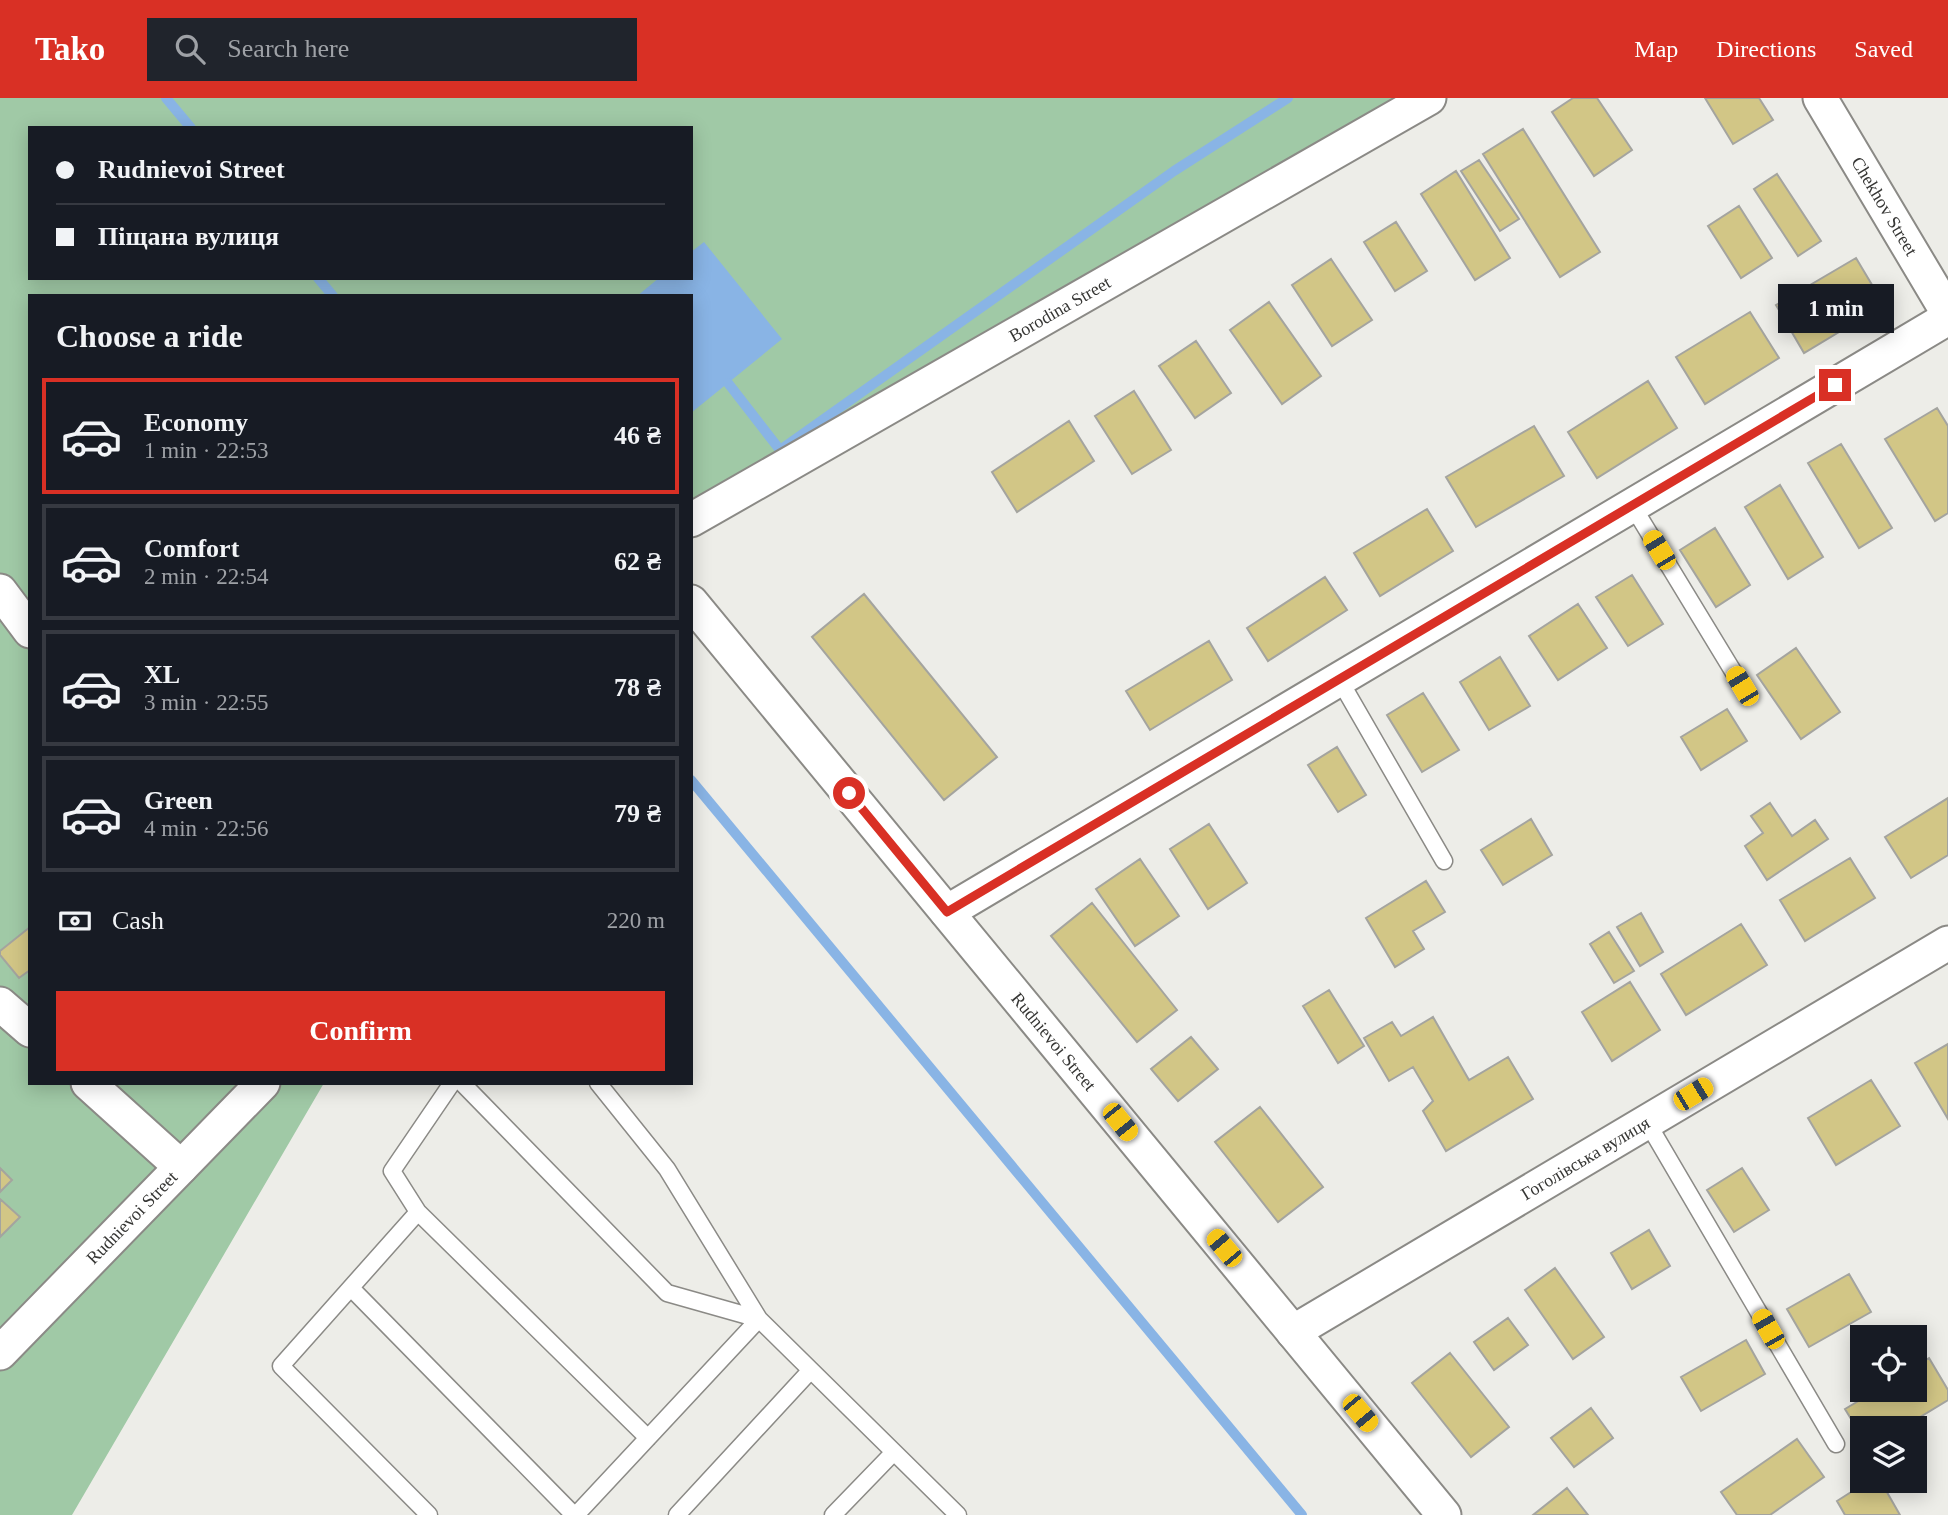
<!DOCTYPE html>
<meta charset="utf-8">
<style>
:root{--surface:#171b24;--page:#20242c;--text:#f1f3f6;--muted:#9ea1a6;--line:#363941;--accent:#d93025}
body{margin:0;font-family:"Times New Roman",serif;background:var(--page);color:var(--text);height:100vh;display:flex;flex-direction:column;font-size:26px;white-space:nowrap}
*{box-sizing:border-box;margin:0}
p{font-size:23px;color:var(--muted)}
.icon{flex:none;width:38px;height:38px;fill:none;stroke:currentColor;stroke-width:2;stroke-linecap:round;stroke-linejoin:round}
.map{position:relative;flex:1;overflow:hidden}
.drawer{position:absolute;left:28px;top:196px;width:665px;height:791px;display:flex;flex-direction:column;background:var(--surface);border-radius:0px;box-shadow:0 4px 18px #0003}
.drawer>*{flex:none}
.hud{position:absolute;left:28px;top:28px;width:665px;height:154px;border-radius:0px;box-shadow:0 4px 18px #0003;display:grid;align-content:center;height:154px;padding:0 28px;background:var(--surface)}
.controls{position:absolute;left:1850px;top:1227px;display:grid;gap:14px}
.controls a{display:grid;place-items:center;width:77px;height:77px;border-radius:0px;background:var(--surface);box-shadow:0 4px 18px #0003;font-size:35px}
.end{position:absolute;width:32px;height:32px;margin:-16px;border:9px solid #d93025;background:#fff;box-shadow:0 0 0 4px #fff}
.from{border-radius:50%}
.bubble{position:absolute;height:49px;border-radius:0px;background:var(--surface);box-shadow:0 4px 18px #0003;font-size:23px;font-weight:600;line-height:49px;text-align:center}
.car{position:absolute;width:21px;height:42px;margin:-21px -10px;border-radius:9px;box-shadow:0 0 5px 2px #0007;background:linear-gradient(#f5c518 24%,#345 0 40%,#f5c518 0 76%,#345 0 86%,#f5c518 0)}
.hud b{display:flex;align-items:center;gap:24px;height:66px;font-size:26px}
.hud b+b{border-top:2px solid var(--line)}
.hud i{width:18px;height:18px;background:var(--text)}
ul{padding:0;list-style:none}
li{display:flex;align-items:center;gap:21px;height:116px;margin:0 14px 10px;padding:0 14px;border:4px solid var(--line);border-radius:0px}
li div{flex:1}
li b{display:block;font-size:26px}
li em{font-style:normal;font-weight:600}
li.current{border-color:var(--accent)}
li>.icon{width:63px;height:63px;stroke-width:1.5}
h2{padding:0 28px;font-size:32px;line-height:84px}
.pay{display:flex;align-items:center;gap:18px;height:77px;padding:0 28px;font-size:26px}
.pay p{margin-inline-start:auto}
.button{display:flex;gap:14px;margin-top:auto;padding:14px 28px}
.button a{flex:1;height:80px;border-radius:0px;background:var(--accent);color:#fff;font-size:28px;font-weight:600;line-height:80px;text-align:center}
header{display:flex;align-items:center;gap:42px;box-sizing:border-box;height:98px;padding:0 35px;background:var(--accent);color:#fff}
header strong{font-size:33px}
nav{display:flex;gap:38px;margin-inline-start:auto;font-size:24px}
.search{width:490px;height:63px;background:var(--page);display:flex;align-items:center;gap:18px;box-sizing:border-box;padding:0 24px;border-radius:0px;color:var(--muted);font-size:26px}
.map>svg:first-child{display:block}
.green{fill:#a0c9a6;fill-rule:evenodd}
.water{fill:#89b4e5}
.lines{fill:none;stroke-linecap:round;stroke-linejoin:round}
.stream{stroke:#89b4e5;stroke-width:10}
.building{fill:#d2c686;stroke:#a4a49f;stroke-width:2}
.lane-casing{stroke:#8b8a86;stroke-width:19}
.street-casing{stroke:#8b8a86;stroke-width:37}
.lane{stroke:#fff;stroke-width:16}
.street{stroke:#fff;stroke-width:33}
.route{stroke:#d93025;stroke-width:9}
.labels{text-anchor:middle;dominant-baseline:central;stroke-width:6;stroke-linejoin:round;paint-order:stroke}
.street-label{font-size:18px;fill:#363634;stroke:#edede8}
</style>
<header>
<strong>Tako</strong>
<div class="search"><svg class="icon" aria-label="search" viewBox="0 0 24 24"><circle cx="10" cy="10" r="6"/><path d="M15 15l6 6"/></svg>Search here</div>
<nav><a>Map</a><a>Directions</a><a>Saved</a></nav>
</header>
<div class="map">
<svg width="1948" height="1417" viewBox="0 0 1948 1417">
<rect width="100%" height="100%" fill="#edede8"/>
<path class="green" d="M 0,0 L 1424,0 L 691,413 L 691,198 L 30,198 L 30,985 L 324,985 L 72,1417 L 0,1417 ZM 30,30 L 691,30 L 691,180 L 30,180 Z"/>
<path class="water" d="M 704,144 L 782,241 L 691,315 L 691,198 L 637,198 L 659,180 L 691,180 L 691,154 Z"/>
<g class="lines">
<path class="stream" d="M 166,0 L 191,30
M 318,180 L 333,198
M 728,285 L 780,352 L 1174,73 L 1288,0
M 691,682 L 1302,1417"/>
</g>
<path class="building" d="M 1573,0 L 1597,0 L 1632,52 L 1594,78 L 1552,14 Z
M 1705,0 L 1759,0 L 1773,22 L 1733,46 Z
M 1523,31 L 1600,154 L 1560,179 L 1483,56 Z
M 1479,62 L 1519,121 L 1500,133 L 1461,73 Z
M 1456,73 L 1510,160 L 1475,182 L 1421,96 Z
M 1777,76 L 1821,143 L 1798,158 L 1754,91 Z
M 1739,108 L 1772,160 L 1741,180 L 1708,128 Z
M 1396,124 L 1427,173 L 1395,193 L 1364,144 Z
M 1856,160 L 1884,207 L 1804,255 L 1776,207 Z
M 1331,161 L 1372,222 L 1332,248 L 1292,187 Z
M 1269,204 L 1321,278 L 1282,306 L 1230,232 Z
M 1750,214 L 1779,260 L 1705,306 L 1676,259 Z
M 1196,243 L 1231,295 L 1195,320 L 1159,268 Z
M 1648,283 L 1677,330 L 1597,380 L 1568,334 Z
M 1134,293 L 1171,352 L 1132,376 L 1095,318 Z
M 1937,310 L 1948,328 L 1948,415 L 1935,423 L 1885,341 Z
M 1069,323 L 1094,363 L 1017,414 L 992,374 Z
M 1534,328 L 1564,378 L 1476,429 L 1446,379 Z
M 1841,346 L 1892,430 L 1859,450 L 1808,365 Z
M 1780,387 L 1823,459 L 1788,481 L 1745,409 Z
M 1427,411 L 1453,453 L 1380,498 L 1354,455 Z
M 1715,430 L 1750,487 L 1716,509 L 1680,452 Z
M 1632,477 L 1663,526 L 1628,548 L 1596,499 Z
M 1325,479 L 1347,512 L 1268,563 L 1247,530 Z
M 864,496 L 997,659 L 944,702 L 812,539 Z
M 1578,506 L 1607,550 L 1558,582 L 1529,538 Z
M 1209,543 L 1232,582 L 1150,632 L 1126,593 Z
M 1796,550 L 1840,614 L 1801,641 L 1757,577 Z
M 1500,559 L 1530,608 L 1489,632 L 1460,584 Z
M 1423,595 L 1459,652 L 1422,674 L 1387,617 Z
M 1727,611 L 1747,643 L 1701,672 L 1681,639 Z
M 1337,649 L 1366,697 L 1338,714 L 1308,667 Z
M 1948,700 L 1948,757 L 1911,780 L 1885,739 Z
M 1770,705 L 1792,738 L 1815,722 L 1828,741 L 1767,782 L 1745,748 L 1763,735 L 1751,718 Z
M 1531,721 L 1552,757 L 1503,787 L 1481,752 Z
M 1209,726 L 1247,785 L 1208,811 L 1170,751 Z
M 1850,760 L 1875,800 L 1805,843 L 1780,802 Z
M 1140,761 L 1179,818 L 1135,848 L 1096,791 Z
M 1426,783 L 1445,814 L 1413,833 L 1424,851 L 1395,869 L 1366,820 Z
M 1092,805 L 1177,912 L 1137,944 L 1051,838 Z
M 1641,815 L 1663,854 L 1640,868 L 1617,829 Z
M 1741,826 L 1767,867 L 1686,917 L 1661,876 Z
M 30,829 L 30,872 L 19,880 L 0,857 L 0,853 Z
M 1609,834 L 1634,873 L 1614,885 L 1590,846 Z
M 1630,884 L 1660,932 L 1612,963 L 1582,914 Z
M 1329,892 L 1364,948 L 1338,965 L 1303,908 Z
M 1433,919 L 1469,982 L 1508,959 L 1533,1001 L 1446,1053 L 1423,1013 L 1433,1003 L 1413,969 L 1389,983 L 1364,940 L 1392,924 L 1401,938 Z
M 1191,939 L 1218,971 L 1178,1003 L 1151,971 Z
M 1948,946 L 1948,1021 L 1915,965 Z
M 1871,982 L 1900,1028 L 1836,1067 L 1808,1020 Z
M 1260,1009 L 1323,1089 L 1278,1124 L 1215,1044 Z
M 0,1070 L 12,1082 L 0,1094 Z
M 1742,1070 L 1769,1112 L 1734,1134 L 1707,1092 Z
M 0,1101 L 20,1119 L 0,1139 Z
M 1649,1132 L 1670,1168 L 1632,1191 L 1611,1155 Z
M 1555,1170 L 1604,1239 L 1573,1261 L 1525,1192 Z
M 1849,1176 L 1871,1214 L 1809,1249 L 1787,1211 Z
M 1508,1220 L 1528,1247 L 1494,1272 L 1474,1244 Z
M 1746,1242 L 1765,1276 L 1701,1313 L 1681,1279 Z
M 1450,1255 L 1509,1329 L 1471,1359 L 1412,1285 Z
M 1929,1260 L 1948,1292 L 1948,1302 L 1902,1330 L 1862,1330 L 1862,1339 L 1845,1311 L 1877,1292 L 1914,1292 L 1914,1269 Z
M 1591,1310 L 1613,1340 L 1574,1369 L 1551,1340 Z
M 1797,1341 L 1824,1379 L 1770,1417 L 1737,1417 L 1721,1394 Z
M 1870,1382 L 1880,1382 L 1900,1417 L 1845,1417 L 1837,1403 Z
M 1567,1390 L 1588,1417 L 1533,1417 Z"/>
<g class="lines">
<defs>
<path id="lane" d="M 1632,407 L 1742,588
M 1339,581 L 1444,763
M 462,985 L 667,1195 L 759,1221 L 958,1417
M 1647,1024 L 1836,1346
M 418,1114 L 648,1340
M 351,1190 L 574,1417
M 429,1417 L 281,1268 L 418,1114 L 392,1073 L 452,985
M 576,1417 L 759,1221 L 667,1071 L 598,985
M 677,1417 L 810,1273
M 833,1417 L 894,1354"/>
<g id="street">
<path id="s1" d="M 1820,0 L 1948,215"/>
<path id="s2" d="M 691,422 L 1429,0"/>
<path d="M 0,493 L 30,533"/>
<path id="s3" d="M 691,504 L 1444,1417"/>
<path d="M 947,814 L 1948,220"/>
<path d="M 0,906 L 30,932"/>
<path d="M 88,985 L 181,1069"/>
<path id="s4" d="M 1293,1234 L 1948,845"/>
<path id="s5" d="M 0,1255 L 263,985"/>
</g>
</defs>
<use href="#lane" class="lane-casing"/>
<use href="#street" class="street-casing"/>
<use href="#lane" class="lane"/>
<use href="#street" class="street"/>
</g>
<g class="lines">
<path class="route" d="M 849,695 L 947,814 L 1835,287"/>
</g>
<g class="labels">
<g class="street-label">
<text stroke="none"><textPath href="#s1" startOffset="126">Chekhov Street</textPath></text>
<text stroke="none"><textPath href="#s2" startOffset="425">Borodina Street</textPath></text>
<text stroke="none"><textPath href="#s3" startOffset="570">Rudnievoi Street</textPath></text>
<text stroke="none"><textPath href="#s4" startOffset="340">Гоголівська вулиця</textPath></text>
<text stroke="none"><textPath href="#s5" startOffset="189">Rudnievoi Street</textPath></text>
</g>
</g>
</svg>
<div class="controls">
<a><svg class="icon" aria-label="locate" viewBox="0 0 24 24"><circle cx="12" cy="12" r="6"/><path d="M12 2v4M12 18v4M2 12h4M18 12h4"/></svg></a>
<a><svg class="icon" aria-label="layers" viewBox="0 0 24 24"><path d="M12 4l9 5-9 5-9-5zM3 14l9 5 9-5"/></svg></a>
</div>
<i class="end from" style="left:849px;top:695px"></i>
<i class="end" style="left:1835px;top:287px"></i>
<div class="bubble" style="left:1778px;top:186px;width:116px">1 min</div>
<i class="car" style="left:1659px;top:452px;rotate:329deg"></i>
<i class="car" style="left:1742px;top:588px;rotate:329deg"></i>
<i class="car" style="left:1693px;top:996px;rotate:59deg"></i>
<i class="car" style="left:1120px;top:1024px;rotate:141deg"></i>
<i class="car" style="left:1224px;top:1150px;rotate:320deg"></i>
<i class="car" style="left:1768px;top:1231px;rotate:330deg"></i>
<i class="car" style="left:1360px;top:1315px;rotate:140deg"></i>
<div class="hud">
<b><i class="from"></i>Rudnievoi Street</b>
<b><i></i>Піщана вулиця</b>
</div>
<section class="drawer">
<h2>Choose a ride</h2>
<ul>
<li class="current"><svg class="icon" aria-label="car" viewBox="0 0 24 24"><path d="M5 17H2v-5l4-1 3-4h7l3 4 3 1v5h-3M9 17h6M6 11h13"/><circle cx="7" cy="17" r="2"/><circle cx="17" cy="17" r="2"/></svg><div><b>Economy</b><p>1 min · 22:53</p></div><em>46 ₴</em></li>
<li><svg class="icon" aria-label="car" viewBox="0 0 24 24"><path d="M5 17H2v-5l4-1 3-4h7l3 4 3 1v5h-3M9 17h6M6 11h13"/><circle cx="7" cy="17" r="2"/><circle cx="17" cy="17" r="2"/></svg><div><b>Comfort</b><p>2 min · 22:54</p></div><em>62 ₴</em></li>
<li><svg class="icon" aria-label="car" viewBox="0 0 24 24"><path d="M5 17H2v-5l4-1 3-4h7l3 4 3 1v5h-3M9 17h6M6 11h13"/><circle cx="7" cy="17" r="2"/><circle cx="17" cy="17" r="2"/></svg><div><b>XL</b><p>3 min · 22:55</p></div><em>78 ₴</em></li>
<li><svg class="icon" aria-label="car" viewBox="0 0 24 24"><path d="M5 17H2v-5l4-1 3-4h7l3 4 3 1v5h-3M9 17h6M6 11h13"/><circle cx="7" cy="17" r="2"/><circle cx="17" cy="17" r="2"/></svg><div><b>Green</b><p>4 min · 22:56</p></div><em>79 ₴</em></li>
</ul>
<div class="pay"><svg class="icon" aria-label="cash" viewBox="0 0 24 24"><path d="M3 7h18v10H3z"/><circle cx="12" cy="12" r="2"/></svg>Cash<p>220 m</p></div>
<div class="button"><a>Confirm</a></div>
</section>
</div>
